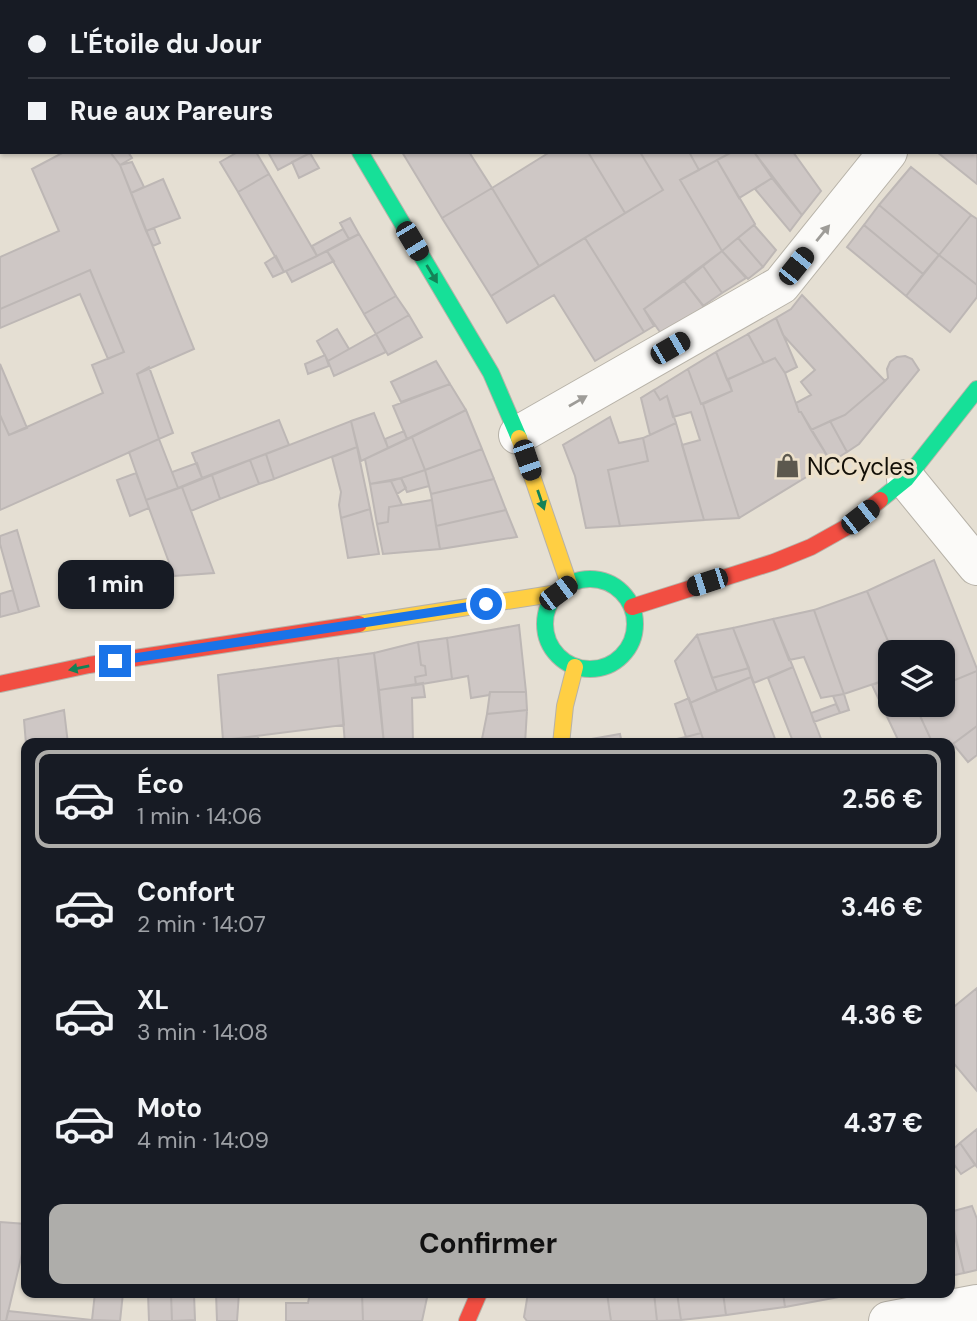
<!DOCTYPE html>
<html lang="fr">
<meta charset="utf-8">
<style>
:root{--surface:#171b24;--page:#242831;--text:#f1f3f6;--muted:#9ea1a6;--line:#363941;--accent:#aeadaa}
body{margin:0;font-family:"DM Sans",sans-serif;background:var(--page);color:var(--text);height:100vh;display:flex;flex-direction:column;font-size:26px;white-space:nowrap}
*{box-sizing:border-box;margin:0}
p{font-size:23px;color:var(--muted)}
.icon{flex:none;width:38px;height:38px;fill:none;stroke:currentColor;stroke-width:2;stroke-linecap:round;stroke-linejoin:round}
.map{position:relative;flex:1;overflow:hidden}
.panel{position:absolute;left:21px;top:738px;width:934px;height:560px;display:flex;flex-direction:column;background:var(--surface);border-radius:14px;box-shadow:0 2px 5px #0004}
.panel>*{flex:none}
.banner{position:absolute;left:0px;top:0px;width:978px;height:154px;box-shadow:0 2px 5px #0004;display:grid;align-content:center;height:154px;padding:0 28px;background:var(--surface)}
.controls{position:absolute;left:878px;top:640px;display:grid;gap:14px}
.controls a{display:grid;place-items:center;width:77px;height:77px;border-radius:14px;background:var(--surface);box-shadow:0 2px 5px #0004;font-size:35px}
.end{position:absolute;width:32px;height:32px;margin:-16px;border:9px solid #1a73e8;background:#fff;box-shadow:0 0 0 4px #fff}
.from{border-radius:50%}
.bubble{position:absolute;height:49px;border-radius:14px;background:var(--surface);box-shadow:0 2px 5px #0004;font-size:23px;font-weight:700;line-height:49px;text-align:center}
.car{position:absolute;width:21px;height:42px;margin:-21px -10px;border-radius:9px;box-shadow:0 0 5px 2px #0007;background:linear-gradient(#222 24%,#8ab4d8 0 40%,#222 0 76%,#8ab4d8 0 86%,#222 0)}
.banner b{display:flex;align-items:center;gap:24px;height:66px;font-size:26px}
.banner b+b{border-top:2px solid var(--line)}
.banner i{width:18px;height:18px;background:var(--text)}
ul{padding:12px 0 0;list-style:none}
li{display:flex;align-items:center;gap:21px;height:98px;margin:0 14px 10px;padding:0 14px;border:4px solid transparent;border-radius:14px}
li div{flex:1}
li b{display:block;font-size:26px}
li em{font-style:normal;font-weight:700}
li.active{border-color:var(--accent)}
li>.icon{width:63px;height:63px;stroke-width:1.5}
.button{display:flex;gap:14px;margin-top:auto;padding:14px 28px}
.button a{flex:1;height:80px;border-radius:14px;background:var(--accent);color:#111;font-size:28px;font-weight:700;line-height:80px;text-align:center}
.map>svg:first-child{display:block}
.building{fill:#cec7c5;stroke:#bdb7b5;stroke-width:2}
.lines{fill:none;stroke-linecap:round;stroke-linejoin:round}
.street-casing{stroke:#b7b2a8;stroke-width:40}
.fast-casing{stroke:#b7b2a8;stroke-width:18}
.slow-casing{stroke:#b7b2a8;stroke-width:18}
.jam-casing{stroke:#b7b2a8;stroke-width:18}
.street{stroke:#fbfaf8;stroke-width:38}
.fast{stroke:#16e098;stroke-width:16}
.slow{stroke:#ffcf43;stroke-width:16}
.jam{stroke:#f24e42;stroke-width:16}
.oneway{fill:#9e9c98}
.oneway2{fill:#148257}
.route{stroke:#1a73e8;stroke-width:9}
.labels{text-anchor:middle;dominant-baseline:central;stroke-width:7;stroke-linejoin:round;paint-order:stroke}
.poi-label{font-size:24px;fill:#120f07;stroke:#ede1cb;text-anchor:start}
</style>
<div class="map">
<svg width="977" height="1321" viewBox="0 0 977 1321">
<rect width="100%" height="100%" fill="#e5dfd3"/>
<path class="building" d="M 120,0 L 215,0 L 216,2 L 121,2 Z
M 2,58 L 2,137 L 0,138 L 0,59 Z
M 976,111 L 977,111 L 977,184 L 937,152 L 976,152 Z
M 64,152 L 110,152 L 120,165 L 194,349 L 137,374 L 159,439 L 0,510 L 0,415 L 9,435 L 103,393 L 92,365 L 124,352 L 90,270 L 0,309 L 0,257 L 59,231 L 32,169 Z
M 110,152 L 128,152 L 132,158 L 120,165 Z
M 238,152 L 256,152 L 269,174 L 238,192 L 220,162 Z
M 268,152 L 309,152 L 310,153 L 278,170 Z
M 402,152 L 469,152 L 492,188 L 442,218 Z
M 550,152 L 588,152 L 625,213 L 539,266 L 492,188 Z
M 588,152 L 640,152 L 663,190 L 625,213 Z
M 640,152 L 689,152 L 699,170 L 680,180 L 722,251 L 644,309 L 654,326 L 644,332 L 585,238 L 663,190 Z
M 689,152 L 732,152 L 699,170 Z
M 732,152 L 754,152 L 772,178 L 739,198 L 717,160 Z
M 754,152 L 793,152 L 821,191 L 802,215 Z
M 310,153 L 319,168 L 299,178 L 292,162 Z
M 717,160 L 755,224 L 722,251 L 680,180 Z
M 132,162 L 144,187 L 131,193 L 120,165 Z
M 911,167 L 971,215 L 939,255 L 879,205 Z
M 269,174 L 317,256 L 284,272 L 238,192 Z
M 772,178 L 802,215 L 790,231 L 755,189 Z
M 163,179 L 180,218 L 146,231 L 131,193 Z
M 492,188 L 539,266 L 491,296 L 442,218 Z
M 879,205 L 939,255 L 923,274 L 864,225 Z
M 971,215 L 977,219 L 977,285 L 939,255 Z
M 350,218 L 359,234 L 349,239 L 340,223 Z
M 754,225 L 776,250 L 763,267 L 738,238 Z
M 864,225 L 923,274 L 906,296 L 847,247 Z
M 154,228 L 160,243 L 153,246 L 146,231 Z
M 343,229 L 349,239 L 317,256 L 312,246 Z
M 359,234 L 396,296 L 364,314 L 327,251 Z
M 585,238 L 644,332 L 595,361 L 554,295 L 507,323 L 491,296 Z
M 738,238 L 763,267 L 748,279 L 722,251 Z
M 327,251 L 334,261 L 292,282 L 286,271 Z
M 722,251 L 746,278 L 722,293 L 703,266 Z
M 939,255 L 977,285 L 977,297 L 950,332 L 906,296 Z
M 276,256 L 284,272 L 273,277 L 265,263 Z
M 703,266 L 722,293 L 703,306 L 684,281 Z
M 90,270 L 124,352 L 108,359 L 80,294 L 0,328 L 0,309 Z
M 684,281 L 706,309 L 662,335 L 644,309 Z
M 802,295 L 885,381 L 845,415 L 811,430 L 801,412 L 799,412 L 796,403 L 811,395 L 801,382 L 815,370 L 783,335 L 776,318 L 791,309 Z
M 396,296 L 409,315 L 376,334 L 364,314 Z
M 409,315 L 422,337 L 388,355 L 376,334 Z
M 776,318 L 797,367 L 785,373 L 775,358 L 764,363 L 748,334 Z
M 337,329 L 349,349 L 328,361 L 317,341 Z
M 376,334 L 386,352 L 334,376 L 328,361 Z
M 748,334 L 764,363 L 727,380 L 716,352 Z
M 716,352 L 732,391 L 701,404 L 688,369 Z
M 325,355 L 329,366 L 308,374 L 305,364 Z
M 905,356 L 912,359 L 919,370 L 859,444 L 847,452 L 830,421 L 845,415 L 885,381 L 888,378 L 887,369 L 890,362 L 897,357 Z
M 775,358 L 785,373 L 799,412 L 801,412 L 831,462 L 739,518 L 703,404 L 732,391 L 728,379 Z
M 436,361 L 450,384 L 401,402 L 391,382 Z
M 0,364 L 27,428 L 9,435 L 0,415 Z
M 149,367 L 173,433 L 159,439 L 137,374 Z
M 688,369 L 701,404 L 703,404 L 739,518 L 704,520 L 682,445 L 700,440 L 691,412 L 673,417 L 667,396 L 660,400 L 654,390 Z
M 450,384 L 466,410 L 407,439 L 393,406 Z
M 654,390 L 660,400 L 667,396 L 676,423 L 650,435 L 641,398 Z
M 466,410 L 482,449 L 425,470 L 412,437 Z
M 374,413 L 388,448 L 361,461 L 351,421 Z
M 610,417 L 619,443 L 643,438 L 648,461 L 608,470 L 620,526 L 586,528 L 575,476 L 563,445 Z
M 279,420 L 289,445 L 202,478 L 192,453 Z
M 351,421 L 357,447 L 274,479 L 266,454 Z
M 830,421 L 847,452 L 831,462 L 811,430 Z
M 676,423 L 704,520 L 620,526 L 608,470 L 648,461 L 643,438 Z
M 404,431 L 407,439 L 388,448 L 385,439 Z
M 412,437 L 425,470 L 401,478 L 370,484 L 365,459 Z
M 159,439 L 178,488 L 146,500 L 129,452 Z
M 357,447 L 370,509 L 341,518 L 339,505 L 341,492 L 332,457 Z
M 482,449 L 494,479 L 431,494 L 425,470 Z
M 266,454 L 274,479 L 259,484 L 250,460 Z
M 250,460 L 259,484 L 220,499 L 212,475 Z
M 197,463 L 202,478 L 178,488 L 172,472 Z
M 425,470 L 429,486 L 407,492 L 401,478 Z
M 136,473 L 149,508 L 130,516 L 117,480 Z
M 212,475 L 220,499 L 191,511 L 182,487 Z
M 401,478 L 406,488 L 397,494 L 391,481 Z
M 494,479 L 506,510 L 436,526 L 431,494 Z
M 391,481 L 402,505 L 389,507 L 388,522 L 377,524 L 370,484 Z
M 182,487 L 191,511 L 214,573 L 174,576 L 146,500 Z
M 432,500 L 440,549 L 383,554 L 377,524 L 388,522 L 389,507 Z
M 370,509 L 379,554 L 348,558 L 341,518 Z
M 506,510 L 517,537 L 440,549 L 436,526 Z
M 17,530 L 39,606 L 19,612 L 0,544 L 0,536 Z
M 934,560 L 977,669 L 977,671 L 943,685 L 943,653 L 893,653 L 867,591 Z
M 13,590 L 19,612 L 0,617 L 0,594 Z
M 867,591 L 893,653 L 891,653 L 891,678 L 844,694 L 814,610 Z
M 814,610 L 844,694 L 821,698 L 804,657 L 789,660 L 773,619 Z
M 773,619 L 793,667 L 754,683 L 733,628 Z
M 519,625 L 526,692 L 490,692 L 489,695 L 471,698 L 468,676 L 452,679 L 447,638 Z
M 733,628 L 749,668 L 712,678 L 697,635 Z
M 697,635 L 717,691 L 690,703 L 675,661 Z
M 447,638 L 452,679 L 416,685 L 415,677 L 426,675 L 425,666 L 421,665 L 418,642 Z
M 418,642 L 421,665 L 425,666 L 426,675 L 415,677 L 416,685 L 379,690 L 374,653 Z
M 374,653 L 384,744 L 345,744 L 338,658 Z
M 338,658 L 344,725 L 223,740 L 218,675 Z
M 793,667 L 811,713 L 823,744 L 794,744 L 768,678 Z
M 749,668 L 751,677 L 717,691 L 712,678 Z
M 977,671 L 977,726 L 950,746 L 950,744 L 933,744 L 915,705 L 943,705 L 943,685 Z
M 751,677 L 777,744 L 705,744 L 690,703 Z
M 891,678 L 891,705 L 915,705 L 933,744 L 900,744 L 872,685 Z
M 423,683 L 425,697 L 412,698 L 413,744 L 384,744 L 379,690 Z
M 490,692 L 526,692 L 527,710 L 487,714 Z
M 844,694 L 849,710 L 840,713 L 833,696 Z
M 689,698 L 701,733 L 686,737 L 675,704 Z
M 836,704 L 840,713 L 814,722 L 811,713 Z
M 64,710 L 68,744 L 26,744 L 24,720 Z
M 527,710 L 525,744 L 481,744 L 487,714 Z
M 977,726 L 977,755 L 968,762 L 953,744 Z
M 701,733 L 705,744 L 654,744 L 686,737 Z
M 620,734 L 622,744 L 592,744 L 591,739 Z
M 258,736 L 259,744 L 223,744 L 223,740 Z
M 977,988 L 977,1091 L 950,1059 L 950,1010 Z
M 977,1129 L 977,1167 L 960,1143 Z
M 960,1143 L 975,1165 L 961,1174 L 950,1159 L 950,1152 Z
M 972,1206 L 977,1219 L 977,1270 L 964,1273 L 950,1212 Z
M 0,1222 L 26,1224 L 26,1237 L 6,1321 L 0,1321 Z
M 955,1237 L 964,1273 L 950,1276 L 950,1238 Z
M 95,1293 L 123,1293 L 120,1321 L 92,1320 Z
M 148,1293 L 171,1293 L 172,1321 L 149,1321 Z
M 171,1293 L 194,1294 L 195,1320 L 172,1321 Z
M 216,1293 L 239,1293 L 237,1321 L 217,1321 Z
M 310,1293 L 362,1293 L 363,1321 L 286,1321 L 286,1303 L 308,1303 Z
M 362,1293 L 428,1293 L 422,1321 L 363,1321 Z
M 528,1293 L 607,1293 L 611,1321 L 527,1321 L 524,1317 Z
M 607,1293 L 654,1293 L 657,1321 L 611,1321 Z
M 654,1293 L 677,1293 L 681,1320 L 657,1321 Z
M 677,1293 L 723,1293 L 726,1315 L 681,1320 Z
M 723,1293 L 783,1293 L 785,1307 L 726,1315 Z
M 783,1293 L 850,1293 L 850,1295 L 785,1307 Z
M 8,1311 L 92,1320 L 101,1321 L 6,1321 Z"/>
<g class="lines">
<defs>
<path id="street" d="M 269,0 L 270,2
M 976,43 L 977,43
M 518,435 L 781,285 L 888,152
M 906,479 L 977,566
M 888,1321 L 977,1304"/>
<path id="fast" d="M 360,152 L 491,373 L 519,438
M 880,500 L 906,479 L 977,389
M545 624a45 45 0 1 1 90 0a45 45 0 1 1-90 0Z"/>
<path id="slow" d="M 519,438 L 569,584
M 359,624 L 558,593
M 561,744 L 565,706 L 575,667"/>
<path id="jam" d="M 632,607 L 774,562 L 811,547 L 845,528 L 880,500
M 0,684 L 89,665 L 359,624
M 467,1321 L 479,1293"/>
</defs>
<use href="#street" class="street-casing"/>
<use href="#fast" class="fast-casing"/>
<use href="#slow" class="slow-casing"/>
<use href="#jam" class="jam-casing"/>
<use href="#street" class="street"/>
<use href="#fast" class="fast"/>
<use href="#slow" class="slow"/>
<use href="#jam" class="jam"/>
</g>
<defs><path id="oneway-solid" d="M-6-.8H1V-3.2L6.5 0L1 3.2V.8H-6Z" transform="scale(1.75)"/></defs>
<g class="oneway">
<use href="#oneway-solid" transform="translate(823 233) rotate(-51)"/>
<use href="#oneway-solid" transform="translate(578 401) rotate(-30)"/>
</g>
<g class="oneway2">
<use href="#oneway-solid" transform="translate(432 274) rotate(59)"/>
<use href="#oneway-solid" transform="translate(541 500) rotate(71)"/>
<use href="#oneway-solid" transform="translate(79 668) rotate(168)"/>
</g>
<g class="lines">
<path class="route" d="M 115,661 L 486,604"/>
</g>
<defs>
<symbol id="shop-bare" viewBox="-9 -9 18 18"><path d="M-5-2.5h2.3a2.7 3.5 0 0 1 5.4 0H5L5.5 6h-11ZM-1.5-2.5h3a1.5 2.3 0 0 0-3 0Z" fill="#5c584e" stroke="#ede1cb" stroke-width="2.5" paint-order="stroke"/></symbol>
</defs>
<g fill-rule="evenodd">
<use href="#shop-bare" x="770" y="448" width="35" height="35"/>
</g>
<g class="labels">
<g class="poi-label">
<text x="807" y="466">NCCycles</text>
</g>
</g>
</svg>
<div class="controls">
<a><svg class="icon" aria-label="layers" viewBox="0 0 24 24"><path d="M12 4l9 5-9 5-9-5zM3 14l9 5 9-5"/></svg></a>
</div>
<i class="end from" style="left:486px;top:604px"></i>
<i class="end" style="left:115px;top:661px"></i>
<div class="bubble" style="left:58px;top:560px;width:116px">1 min</div>
<i class="car" style="left:412px;top:241px;rotate:149deg"></i>
<i class="car" style="left:796px;top:266px;rotate:39deg"></i>
<i class="car" style="left:670px;top:348px;rotate:60deg"></i>
<i class="car" style="left:527px;top:460px;rotate:161deg"></i>
<i class="car" style="left:860px;top:517px;rotate:52deg"></i>
<i class="car" style="left:707px;top:582px;rotate:252deg"></i>
<i class="car" style="left:558px;top:593px;rotate:53deg"></i>
<div class="banner">
<b><i class="from"></i>L'Étoile du Jour</b>
<b><i></i>Rue aux Pareurs</b>
</div>
<section class="panel">
<ul>
<li class="active"><svg class="icon" aria-label="car" viewBox="0 0 24 24"><path d="M5 17H2v-5l4-1 3-4h7l3 4 3 1v5h-3M9 17h6M6 11h13"/><circle cx="7" cy="17" r="2"/><circle cx="17" cy="17" r="2"/></svg><div><b>Éco</b><p>1 min · 14:06</p></div><em>2.56 €</em></li>
<li><svg class="icon" aria-label="car" viewBox="0 0 24 24"><path d="M5 17H2v-5l4-1 3-4h7l3 4 3 1v5h-3M9 17h6M6 11h13"/><circle cx="7" cy="17" r="2"/><circle cx="17" cy="17" r="2"/></svg><div><b>Confort</b><p>2 min · 14:07</p></div><em>3.46 €</em></li>
<li><svg class="icon" aria-label="car" viewBox="0 0 24 24"><path d="M5 17H2v-5l4-1 3-4h7l3 4 3 1v5h-3M9 17h6M6 11h13"/><circle cx="7" cy="17" r="2"/><circle cx="17" cy="17" r="2"/></svg><div><b>XL</b><p>3 min · 14:08</p></div><em>4.36 €</em></li>
<li><svg class="icon" aria-label="car" viewBox="0 0 24 24"><path d="M5 17H2v-5l4-1 3-4h7l3 4 3 1v5h-3M9 17h6M6 11h13"/><circle cx="7" cy="17" r="2"/><circle cx="17" cy="17" r="2"/></svg><div><b>Moto</b><p>4 min · 14:09</p></div><em>4.37 €</em></li>
</ul>
<div class="button"><a>Confirmer</a></div>
</section>
</div>
